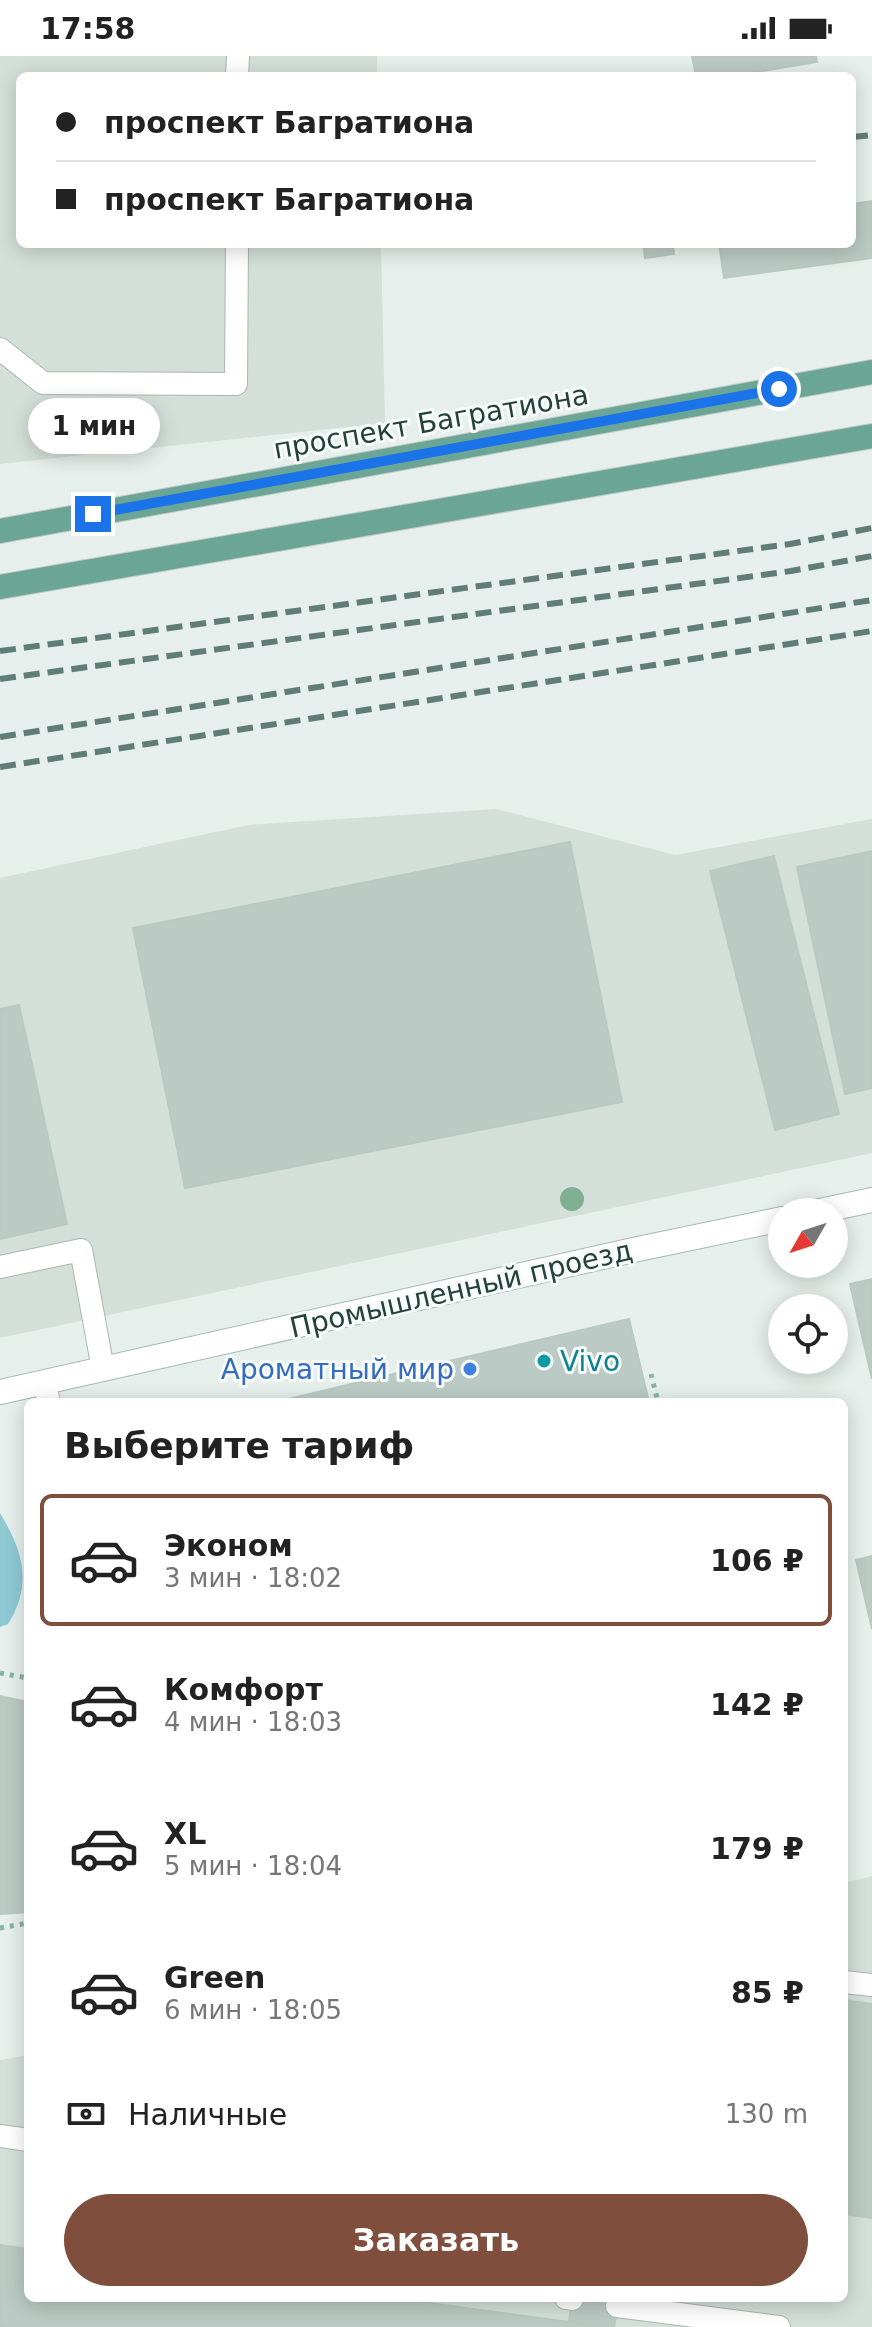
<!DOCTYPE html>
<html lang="ru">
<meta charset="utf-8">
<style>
:root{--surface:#fff;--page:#f2f2f2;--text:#222;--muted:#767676;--line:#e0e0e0;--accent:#804e3d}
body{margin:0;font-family:"DejaVu Sans",sans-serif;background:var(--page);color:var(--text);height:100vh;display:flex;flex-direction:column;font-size:30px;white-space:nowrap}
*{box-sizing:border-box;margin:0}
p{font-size:26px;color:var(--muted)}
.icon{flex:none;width:44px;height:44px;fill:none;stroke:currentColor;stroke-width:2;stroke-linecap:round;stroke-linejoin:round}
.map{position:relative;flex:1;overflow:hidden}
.drawer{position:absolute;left:24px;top:1342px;width:824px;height:904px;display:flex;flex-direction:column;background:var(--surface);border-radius:12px;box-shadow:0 4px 20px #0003}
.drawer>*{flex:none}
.banner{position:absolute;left:16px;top:16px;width:840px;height:176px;border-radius:12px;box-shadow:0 4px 20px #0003;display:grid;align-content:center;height:176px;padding:0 40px;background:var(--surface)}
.needle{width:52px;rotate:231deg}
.fabs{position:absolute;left:768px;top:1142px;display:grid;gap:16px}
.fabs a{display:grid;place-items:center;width:80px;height:80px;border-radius:50%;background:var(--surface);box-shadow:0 4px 20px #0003;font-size:40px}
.end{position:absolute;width:36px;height:36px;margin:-18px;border:10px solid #1a73e8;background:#fff;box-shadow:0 0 0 4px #fff}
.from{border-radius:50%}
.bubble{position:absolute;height:56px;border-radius:28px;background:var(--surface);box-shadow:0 4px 20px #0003;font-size:26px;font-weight:700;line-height:56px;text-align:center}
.banner b{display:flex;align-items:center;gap:28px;height:76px;font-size:30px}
.banner b+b{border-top:2px solid var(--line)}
.banner i{width:20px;height:20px;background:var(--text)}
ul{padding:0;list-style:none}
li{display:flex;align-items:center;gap:24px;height:132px;margin:0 16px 12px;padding:0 24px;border:4px solid transparent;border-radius:12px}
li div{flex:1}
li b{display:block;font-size:30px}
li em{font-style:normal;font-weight:700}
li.on{border-color:var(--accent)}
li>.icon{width:72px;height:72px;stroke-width:1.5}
h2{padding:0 40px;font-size:36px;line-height:96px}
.pay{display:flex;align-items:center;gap:20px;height:88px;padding:0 40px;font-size:30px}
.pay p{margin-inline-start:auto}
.cta{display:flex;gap:16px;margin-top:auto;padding:16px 40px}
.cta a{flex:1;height:92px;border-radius:48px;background:var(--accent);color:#fff;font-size:32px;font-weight:700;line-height:92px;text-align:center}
.status{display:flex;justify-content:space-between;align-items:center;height:56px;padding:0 40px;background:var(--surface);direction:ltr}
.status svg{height:22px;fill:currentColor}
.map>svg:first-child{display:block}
.built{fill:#d4dfda}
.water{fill:#8ec9d4}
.building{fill:#bbcac4;stroke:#b8c9c2;stroke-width:2}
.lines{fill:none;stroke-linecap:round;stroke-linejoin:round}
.lane-casing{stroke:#a8b8b2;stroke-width:24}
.secondary-casing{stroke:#a4bbb3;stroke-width:26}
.primary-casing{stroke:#c2cac8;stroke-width:26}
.path{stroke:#86b3a5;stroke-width:5;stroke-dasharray:4 6;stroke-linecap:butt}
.lane{stroke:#fff;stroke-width:22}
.secondary{stroke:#fff;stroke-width:24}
.primary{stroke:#6aa596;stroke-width:24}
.rail{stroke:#5f7d75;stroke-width:6;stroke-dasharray:16 8;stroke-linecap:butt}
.tree{fill:#80af93}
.route{stroke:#1a73e8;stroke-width:10}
.culture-dot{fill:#0f9aa8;stroke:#f7fbf9;stroke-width:3}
.shop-dot{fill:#3f7fe0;stroke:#f7fbf9;stroke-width:3}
.labels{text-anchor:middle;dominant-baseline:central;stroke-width:6;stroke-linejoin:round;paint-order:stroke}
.street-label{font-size:28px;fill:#24423a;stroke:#f7fbf9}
.culture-label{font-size:28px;fill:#0d838f;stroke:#f7fbf9;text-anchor:start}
.shop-label{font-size:28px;fill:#366cbe;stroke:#f7fbf9;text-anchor:end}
</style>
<div class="status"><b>17:58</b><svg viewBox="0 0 49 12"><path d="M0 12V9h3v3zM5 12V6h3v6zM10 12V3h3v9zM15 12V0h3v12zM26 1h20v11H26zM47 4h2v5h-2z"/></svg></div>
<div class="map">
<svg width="872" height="2271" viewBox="0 0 872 2271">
<rect width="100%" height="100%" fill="#e6efeb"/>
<path class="built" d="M 0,0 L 377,0 L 377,20 L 20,20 L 20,188 L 381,188 L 385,367 L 0,408 Z
M 496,753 L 675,799 L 872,763 L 872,1097 L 0,1282 L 0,822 L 248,769 Z
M 872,1820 L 872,2271 L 0,2271 L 0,2004 L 28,1999 L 28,2242 L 844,2242 L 844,1827 Z"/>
<path class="water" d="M 0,1457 C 23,1495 33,1528 8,1568 L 0,1571 Z"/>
<path class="building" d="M 692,0 L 816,0 L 817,6 L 731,20 L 696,20 Z
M 872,145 L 872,202 L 724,222 L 719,188 L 852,188 L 852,148 Z
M 643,188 L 673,188 L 674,198 L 645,202 Z
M 570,786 L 622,1046 L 185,1132 L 133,872 Z
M 872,795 L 872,1032 L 845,1038 L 797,811 Z
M 774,800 L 839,1058 L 775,1074 L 710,815 Z
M 19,949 L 67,1168 L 0,1183 L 0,953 Z
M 872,1223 L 872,1323 L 850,1228 Z
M 629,1263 L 649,1346 L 276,1346 L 368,1324 Z
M 872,1500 L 872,1573 L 856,1504 Z
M 0,1640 L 28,1646 L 28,1856 L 0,1858 Z
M 844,1944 L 872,1948 L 872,2162 L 844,2158 Z
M 0,2189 L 28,2193 L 28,2242 L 393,2242 L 606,2271 L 0,2271 Z
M 572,2242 L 619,2242 L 614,2271 L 569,2266 Z"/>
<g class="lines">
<defs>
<path id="lane" d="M 237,20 L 238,0
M 0,293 L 43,327 L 236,328 L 237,188
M 0,1211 L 81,1194 L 103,1313
M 44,1326 L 49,1346
M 844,1926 L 872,1929
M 0,2080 L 28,2084
M 566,2242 L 572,2243
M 617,2250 L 779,2271"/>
<path id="secondary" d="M 815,1156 L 872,1144
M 0,1336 L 638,1193 L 782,1163"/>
<path id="primary" d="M 0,475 L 872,316
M 0,531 L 872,380"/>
</defs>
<use href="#lane" class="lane-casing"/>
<use href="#secondary" class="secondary-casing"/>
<use href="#primary" class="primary-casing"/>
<path class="path" d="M 651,1318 L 658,1346
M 0,1617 L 28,1622
M 0,1872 L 28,1867"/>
<use href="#lane" class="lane"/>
<use href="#secondary" class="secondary"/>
<use href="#primary" class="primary"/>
<path class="rail" d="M 852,81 L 872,79
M 0,595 L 790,488 L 872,472
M 0,623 L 791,515 L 872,500
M 0,681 L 872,544
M 0,711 L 872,575"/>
</g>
<circle class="tree" cx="572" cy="1143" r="12"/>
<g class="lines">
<path class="route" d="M 93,458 L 779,333"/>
</g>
<circle class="culture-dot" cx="544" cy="1305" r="8"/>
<circle class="shop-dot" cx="470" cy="1313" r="8"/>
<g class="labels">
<g class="street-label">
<text transform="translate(431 366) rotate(-10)">проспект Багратиона</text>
<text transform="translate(461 1233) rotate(-13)">Промышленный проезд</text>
</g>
<g class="culture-label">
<text x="560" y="1305">Vivo</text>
</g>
<g class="shop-label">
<text x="454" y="1313">Ароматный мир</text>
</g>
</g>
</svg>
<div class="fabs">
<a><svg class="needle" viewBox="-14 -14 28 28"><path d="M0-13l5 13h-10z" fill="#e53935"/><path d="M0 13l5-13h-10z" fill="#767676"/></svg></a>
<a><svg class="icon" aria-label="locate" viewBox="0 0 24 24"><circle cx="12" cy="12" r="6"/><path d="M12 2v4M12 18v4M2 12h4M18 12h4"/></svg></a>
</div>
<i class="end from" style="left:779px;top:333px"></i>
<i class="end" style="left:93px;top:458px"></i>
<div class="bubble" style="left:28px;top:342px;width:132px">1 мин</div>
<div class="banner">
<b><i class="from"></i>проспект Багратиона</b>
<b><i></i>проспект Багратиона</b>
</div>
<section class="drawer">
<h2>Выберите тариф</h2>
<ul>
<li class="on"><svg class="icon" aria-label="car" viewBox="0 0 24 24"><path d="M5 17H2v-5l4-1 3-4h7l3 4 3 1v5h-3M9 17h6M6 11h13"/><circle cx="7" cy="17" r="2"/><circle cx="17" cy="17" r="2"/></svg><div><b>Эконом</b><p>3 мин · 18:02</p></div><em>106 ₽</em></li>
<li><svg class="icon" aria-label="car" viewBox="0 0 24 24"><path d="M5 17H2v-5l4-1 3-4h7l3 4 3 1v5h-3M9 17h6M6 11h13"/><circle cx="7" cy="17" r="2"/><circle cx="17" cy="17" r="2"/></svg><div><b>Комфорт</b><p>4 мин · 18:03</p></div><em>142 ₽</em></li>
<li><svg class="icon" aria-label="car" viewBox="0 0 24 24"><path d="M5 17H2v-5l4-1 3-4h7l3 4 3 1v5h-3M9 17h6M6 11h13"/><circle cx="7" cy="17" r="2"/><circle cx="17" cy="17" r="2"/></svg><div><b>XL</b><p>5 мин · 18:04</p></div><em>179 ₽</em></li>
<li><svg class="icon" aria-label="car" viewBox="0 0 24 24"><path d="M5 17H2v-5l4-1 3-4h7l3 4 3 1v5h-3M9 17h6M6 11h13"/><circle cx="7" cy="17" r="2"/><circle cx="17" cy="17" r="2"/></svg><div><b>Green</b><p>6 мин · 18:05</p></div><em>85 ₽</em></li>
</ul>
<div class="pay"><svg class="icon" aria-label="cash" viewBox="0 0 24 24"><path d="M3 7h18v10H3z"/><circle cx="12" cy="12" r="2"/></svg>Наличные<p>130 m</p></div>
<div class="cta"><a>Заказать</a></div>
</section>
</div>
